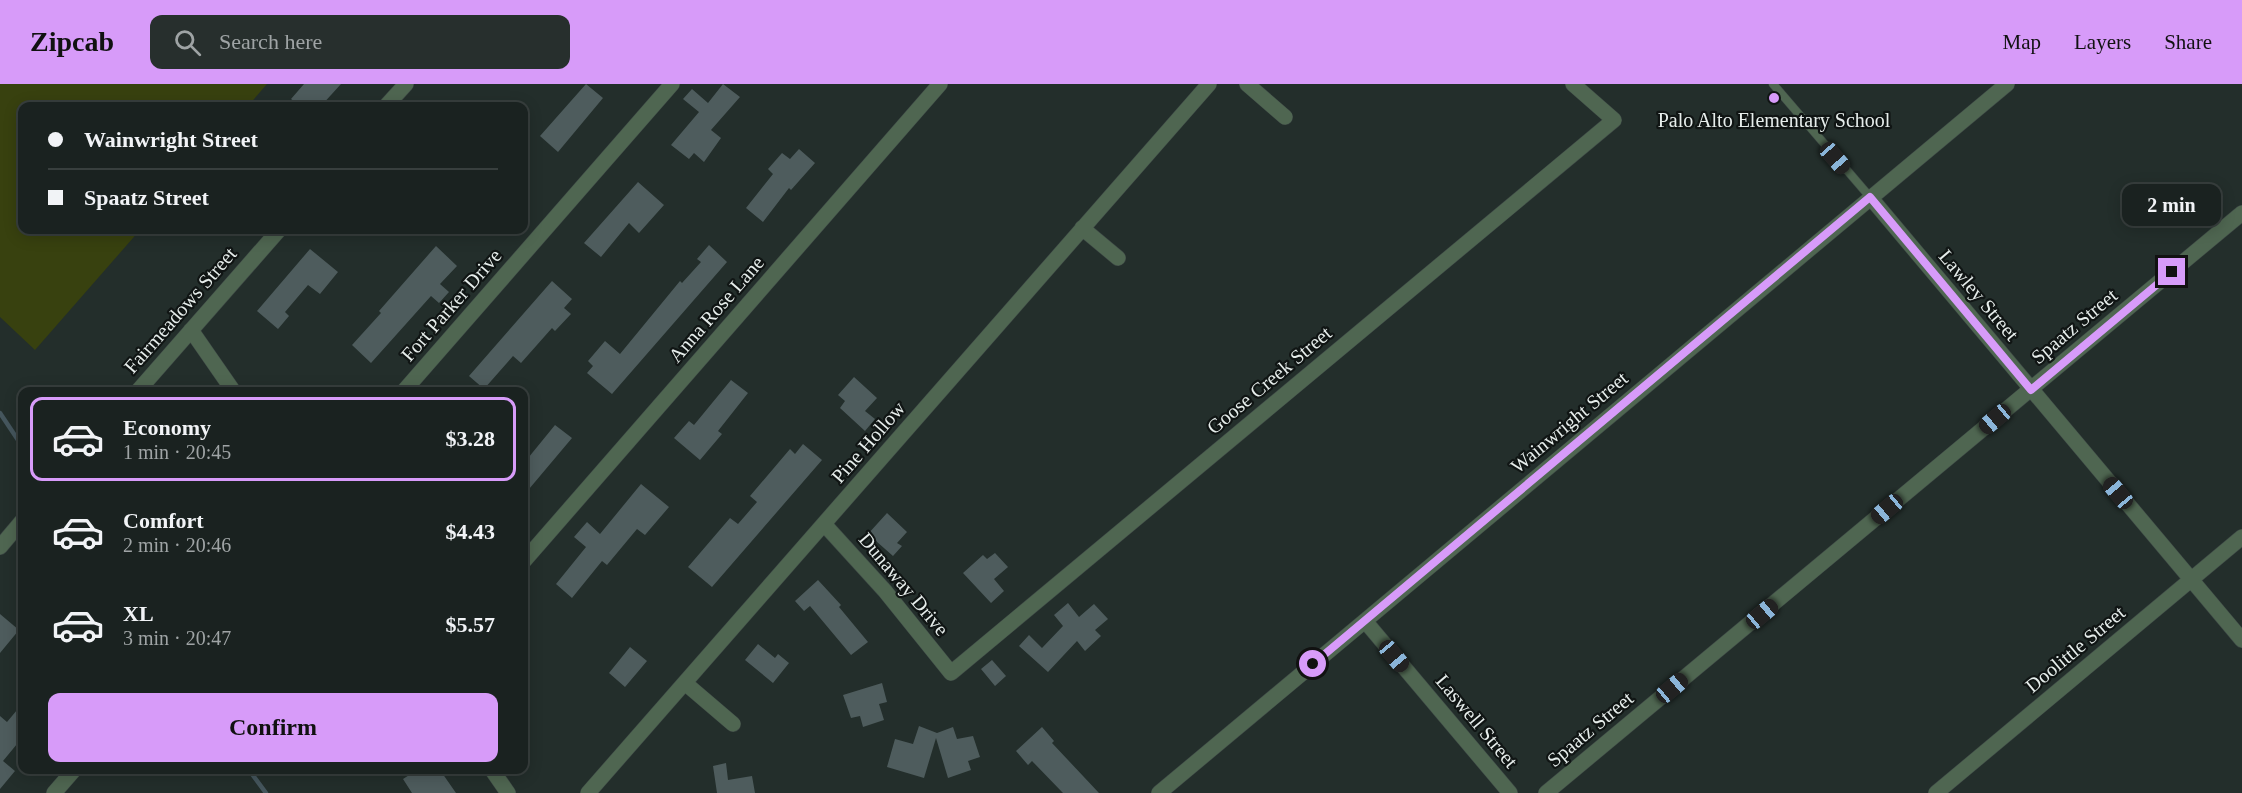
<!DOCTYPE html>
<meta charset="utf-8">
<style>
:root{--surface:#1a2220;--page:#272f2d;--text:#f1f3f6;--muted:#9fa4a5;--line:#383f3e;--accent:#d79bf9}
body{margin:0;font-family:Georgia,serif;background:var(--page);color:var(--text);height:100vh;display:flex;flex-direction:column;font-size:22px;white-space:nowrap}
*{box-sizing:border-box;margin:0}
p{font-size:20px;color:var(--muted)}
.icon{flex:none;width:33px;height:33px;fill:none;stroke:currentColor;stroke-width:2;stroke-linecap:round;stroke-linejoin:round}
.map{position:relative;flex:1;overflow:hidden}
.drawer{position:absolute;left:18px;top:303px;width:510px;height:387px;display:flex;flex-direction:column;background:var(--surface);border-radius:12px;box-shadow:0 3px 15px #0003,0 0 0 2px var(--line)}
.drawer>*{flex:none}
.top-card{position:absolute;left:18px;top:18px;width:510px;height:132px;border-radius:12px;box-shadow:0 3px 15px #0003,0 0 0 2px var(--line);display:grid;align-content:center;height:132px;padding:0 30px;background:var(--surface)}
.end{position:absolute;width:27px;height:27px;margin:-14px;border:8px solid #d79bf9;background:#111;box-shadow:0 0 0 3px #111}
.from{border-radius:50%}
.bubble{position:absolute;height:42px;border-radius:12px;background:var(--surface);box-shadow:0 3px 15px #0003,0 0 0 2px var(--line);font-size:20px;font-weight:700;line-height:42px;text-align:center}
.car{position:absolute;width:18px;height:36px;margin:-18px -9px;border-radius:8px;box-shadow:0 0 4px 2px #0007;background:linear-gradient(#222 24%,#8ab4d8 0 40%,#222 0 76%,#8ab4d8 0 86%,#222 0)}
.top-card b{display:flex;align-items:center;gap:21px;height:57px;font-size:22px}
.top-card b+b{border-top:2px solid var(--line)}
.top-card i{width:15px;height:15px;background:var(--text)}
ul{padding:10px 0 0;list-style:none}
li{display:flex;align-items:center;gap:18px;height:84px;margin:0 12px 9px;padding:0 18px;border:3px solid transparent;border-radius:12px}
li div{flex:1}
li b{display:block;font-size:22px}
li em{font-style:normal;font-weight:700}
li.selected{border-color:var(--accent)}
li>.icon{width:54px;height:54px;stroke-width:1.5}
.primary-button{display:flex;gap:12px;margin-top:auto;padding:12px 30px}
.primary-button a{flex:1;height:69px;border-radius:12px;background:var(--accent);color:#111;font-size:24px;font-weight:700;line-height:69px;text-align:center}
header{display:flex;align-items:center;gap:36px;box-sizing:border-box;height:84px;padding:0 30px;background:var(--accent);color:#111}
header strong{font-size:28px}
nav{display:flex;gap:33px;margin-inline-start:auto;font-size:21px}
.search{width:420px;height:54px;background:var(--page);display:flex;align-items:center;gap:15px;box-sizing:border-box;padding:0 21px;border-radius:12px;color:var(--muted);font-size:22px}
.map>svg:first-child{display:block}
.green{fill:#38410f}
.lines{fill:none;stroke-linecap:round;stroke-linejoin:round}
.stream{stroke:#45565d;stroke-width:4.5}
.building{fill:#4e5c5d}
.lane-casing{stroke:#3e4946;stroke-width:9}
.street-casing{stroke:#3e4946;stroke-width:16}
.lane{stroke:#4f6651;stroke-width:8}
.street{stroke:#4f6651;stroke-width:15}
.route{stroke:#d79bf9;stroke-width:8}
.poi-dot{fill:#d79bf9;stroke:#101514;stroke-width:2}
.labels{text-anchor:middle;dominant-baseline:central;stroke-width:4.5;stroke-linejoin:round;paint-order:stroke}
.poi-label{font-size:20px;fill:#e6edeb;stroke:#101514}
.street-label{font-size:20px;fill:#e6edeb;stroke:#101514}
</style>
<header>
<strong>Zipcab</strong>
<div class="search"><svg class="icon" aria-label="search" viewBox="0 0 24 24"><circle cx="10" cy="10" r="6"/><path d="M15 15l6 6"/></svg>Search here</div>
<nav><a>Map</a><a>Layers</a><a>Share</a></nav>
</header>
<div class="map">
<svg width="2242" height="709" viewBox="0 0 2242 709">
<rect width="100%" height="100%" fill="#232e2b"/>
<path class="green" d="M 0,0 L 267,0 L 248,22 L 22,22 L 22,146 L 140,146 L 35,266 L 0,233 Z"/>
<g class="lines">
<path class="stream" d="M 0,329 L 22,362
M 249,686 L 266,709"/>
</g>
<path class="building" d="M 304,0 L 341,0 L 321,22 L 300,22 L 291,15 Z
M 586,0 L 603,14 L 558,68 L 540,52 Z
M 723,0 L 740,13 L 711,46 L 721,54 L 704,78 L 694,69 L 689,75 L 671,61 L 699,28 L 683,15 L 692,5 L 708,19 Z
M 799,65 L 815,79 L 791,106 L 789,104 L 763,138 L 746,124 L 773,90 L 768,85 L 782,69 L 790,75 Z
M 638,98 L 664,121 L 639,149 L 629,139 L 601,173 L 584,159 Z
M 709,161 L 727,178 L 612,310 L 587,289 L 593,282 L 588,277 L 605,257 L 620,270 L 680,197 L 682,199 L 701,178 L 697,175 Z
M 436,162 L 457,182 L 440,200 L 449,208 L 439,219 L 431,212 L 371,279 L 352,261 L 381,229 L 379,227 Z
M 310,165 L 338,188 L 320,210 L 308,201 L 285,228 L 289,232 L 278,245 L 257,227 Z
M 552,197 L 572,215 L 564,224 L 571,230 L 555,247 L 552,244 L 521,279 L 513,272 L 484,305 L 469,292 Z
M 854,293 L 877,314 L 865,327 L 875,335 L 865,347 L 840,324 L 845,317 L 838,311 Z
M 731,296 L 748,309 L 718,347 L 722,350 L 700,376 L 674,354 L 689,337 L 694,341 Z
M 555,341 L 572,354 L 524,411 L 524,379 Z
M 803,360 L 822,376 L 712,503 L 688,483 L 730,434 L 738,440 L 757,418 L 750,412 L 790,365 L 795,370 Z
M 641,400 L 669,423 L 645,451 L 637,445 L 607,481 L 602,477 L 572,514 L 556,500 L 586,463 L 574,453 L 587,438 L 600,450 Z
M 887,429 L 907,448 L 897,459 L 902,462 L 893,472 L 868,450 Z
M 995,469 L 1008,483 L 994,495 L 1004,507 L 991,519 L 963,489 L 983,471 L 987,475 Z
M 818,496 L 841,521 L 839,523 L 868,558 L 851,571 L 810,522 L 804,527 L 795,517 Z
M 1068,519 L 1079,533 L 1094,520 L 1108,535 L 1095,546 L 1101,552 L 1085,567 L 1077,557 L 1048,588 L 1019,562 L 1029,551 L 1042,564 L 1063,542 L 1054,531 Z
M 0,530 L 19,546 L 0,569 Z
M 758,560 L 775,574 L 778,570 L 789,579 L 773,599 L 745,576 Z
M 630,563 L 647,577 L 625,603 L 609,589 Z
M 992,576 L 1006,592 L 995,602 L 981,585 Z
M 882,599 L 887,618 L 879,620 L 884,636 L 863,643 L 860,632 L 851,634 L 843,611 Z
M 22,620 L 22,654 L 3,677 L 15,687 L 0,705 L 0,632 L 7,638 Z
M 919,642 L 937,649 L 953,643 L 957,655 L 973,652 L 980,673 L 968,677 L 971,686 L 948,694 L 936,654 L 924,694 L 887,683 L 895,655 L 913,660 Z
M 1042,643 L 1054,657 L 1052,659 L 1099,709 L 1063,709 L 1032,677 L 1028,681 L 1016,667 Z
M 726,679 L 728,696 L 752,692 L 755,709 L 717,709 L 713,682 Z
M 417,686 L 440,686 L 456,709 L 412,709 L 403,695 Z"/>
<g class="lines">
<defs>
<path id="lane" d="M 1773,0 L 1870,113"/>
<path id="street" d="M 1247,0 L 1285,33
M 386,22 L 406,0
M 1870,113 L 2242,556
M 1082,144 L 1118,174
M 191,246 L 234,308
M 137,308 L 279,146
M 403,308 L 672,0
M 824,440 L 885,507 L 951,589 L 1614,36 L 1573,0
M 0,463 L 22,437
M 524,477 L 940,0
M 1365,537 L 1510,709
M 685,599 L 733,640
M 492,686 L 508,709
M 54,709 L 74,686
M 588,709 L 1209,0
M 1159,709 L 2007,0
M 1546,709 L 2242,129
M 1936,709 L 2242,453"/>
</defs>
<use href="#lane" class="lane-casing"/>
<use href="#street" class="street-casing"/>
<use href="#lane" class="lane"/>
<use href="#street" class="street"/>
</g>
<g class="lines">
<path class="route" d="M 1313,580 L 1870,113 L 2031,306 L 2172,188"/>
</g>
<circle class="poi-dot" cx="1774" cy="14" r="6"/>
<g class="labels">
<g class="poi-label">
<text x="1774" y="36">Palo Alto Elementary School</text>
</g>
<g class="street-label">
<text transform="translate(1979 211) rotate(50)">Lawley Street</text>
<text transform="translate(451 221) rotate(-49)">Fort Parker Drive</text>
<text transform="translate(716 225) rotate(-49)">Anna Rose Lane</text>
<text transform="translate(180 226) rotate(-49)">Fairmeadows Street</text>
<text transform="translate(2074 242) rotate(-40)">Spaatz Street</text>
<text transform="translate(1269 296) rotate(-40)">Goose Creek Street</text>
<text transform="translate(1569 338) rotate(-40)">Wainwright Street</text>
<text transform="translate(868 358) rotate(-49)">Pine Hollow</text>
<text transform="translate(904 500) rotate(50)">Dunaway Drive</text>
<text transform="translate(2075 565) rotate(-40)">Doolittle Street</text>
<text transform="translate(1477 637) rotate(50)">Laswell Street</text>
<text transform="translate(1590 645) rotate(-40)">Spaatz Street</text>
</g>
</g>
</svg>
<i class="end from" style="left:1313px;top:580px"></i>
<i class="end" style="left:2172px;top:188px"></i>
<div class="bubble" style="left:2122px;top:100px;width:99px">2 min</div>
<i class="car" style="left:1835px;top:74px;rotate:139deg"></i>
<i class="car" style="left:1995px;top:335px;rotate:230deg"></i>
<i class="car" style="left:2118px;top:409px;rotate:320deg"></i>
<i class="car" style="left:1887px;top:425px;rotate:230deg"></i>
<i class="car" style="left:1762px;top:530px;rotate:50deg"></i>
<i class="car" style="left:1394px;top:572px;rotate:140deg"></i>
<i class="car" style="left:1672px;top:604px;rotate:50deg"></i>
<div class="top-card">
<b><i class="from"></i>Wainwright Street</b>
<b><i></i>Spaatz Street</b>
</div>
<section class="drawer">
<ul>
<li class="selected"><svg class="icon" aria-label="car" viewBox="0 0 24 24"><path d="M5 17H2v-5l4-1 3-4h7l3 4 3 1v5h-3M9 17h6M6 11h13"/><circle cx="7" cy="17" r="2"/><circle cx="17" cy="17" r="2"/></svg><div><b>Economy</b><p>1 min · 20:45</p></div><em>$3.28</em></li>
<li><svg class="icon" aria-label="car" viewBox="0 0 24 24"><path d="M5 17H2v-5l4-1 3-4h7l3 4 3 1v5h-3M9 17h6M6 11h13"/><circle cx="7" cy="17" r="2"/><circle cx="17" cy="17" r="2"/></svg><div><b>Comfort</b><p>2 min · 20:46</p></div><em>$4.43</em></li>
<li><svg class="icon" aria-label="car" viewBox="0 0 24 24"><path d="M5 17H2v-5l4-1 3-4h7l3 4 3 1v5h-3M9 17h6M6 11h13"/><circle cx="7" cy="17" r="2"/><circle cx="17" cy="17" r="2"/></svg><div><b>XL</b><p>3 min · 20:47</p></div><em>$5.57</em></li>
</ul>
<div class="primary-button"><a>Confirm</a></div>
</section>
</div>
